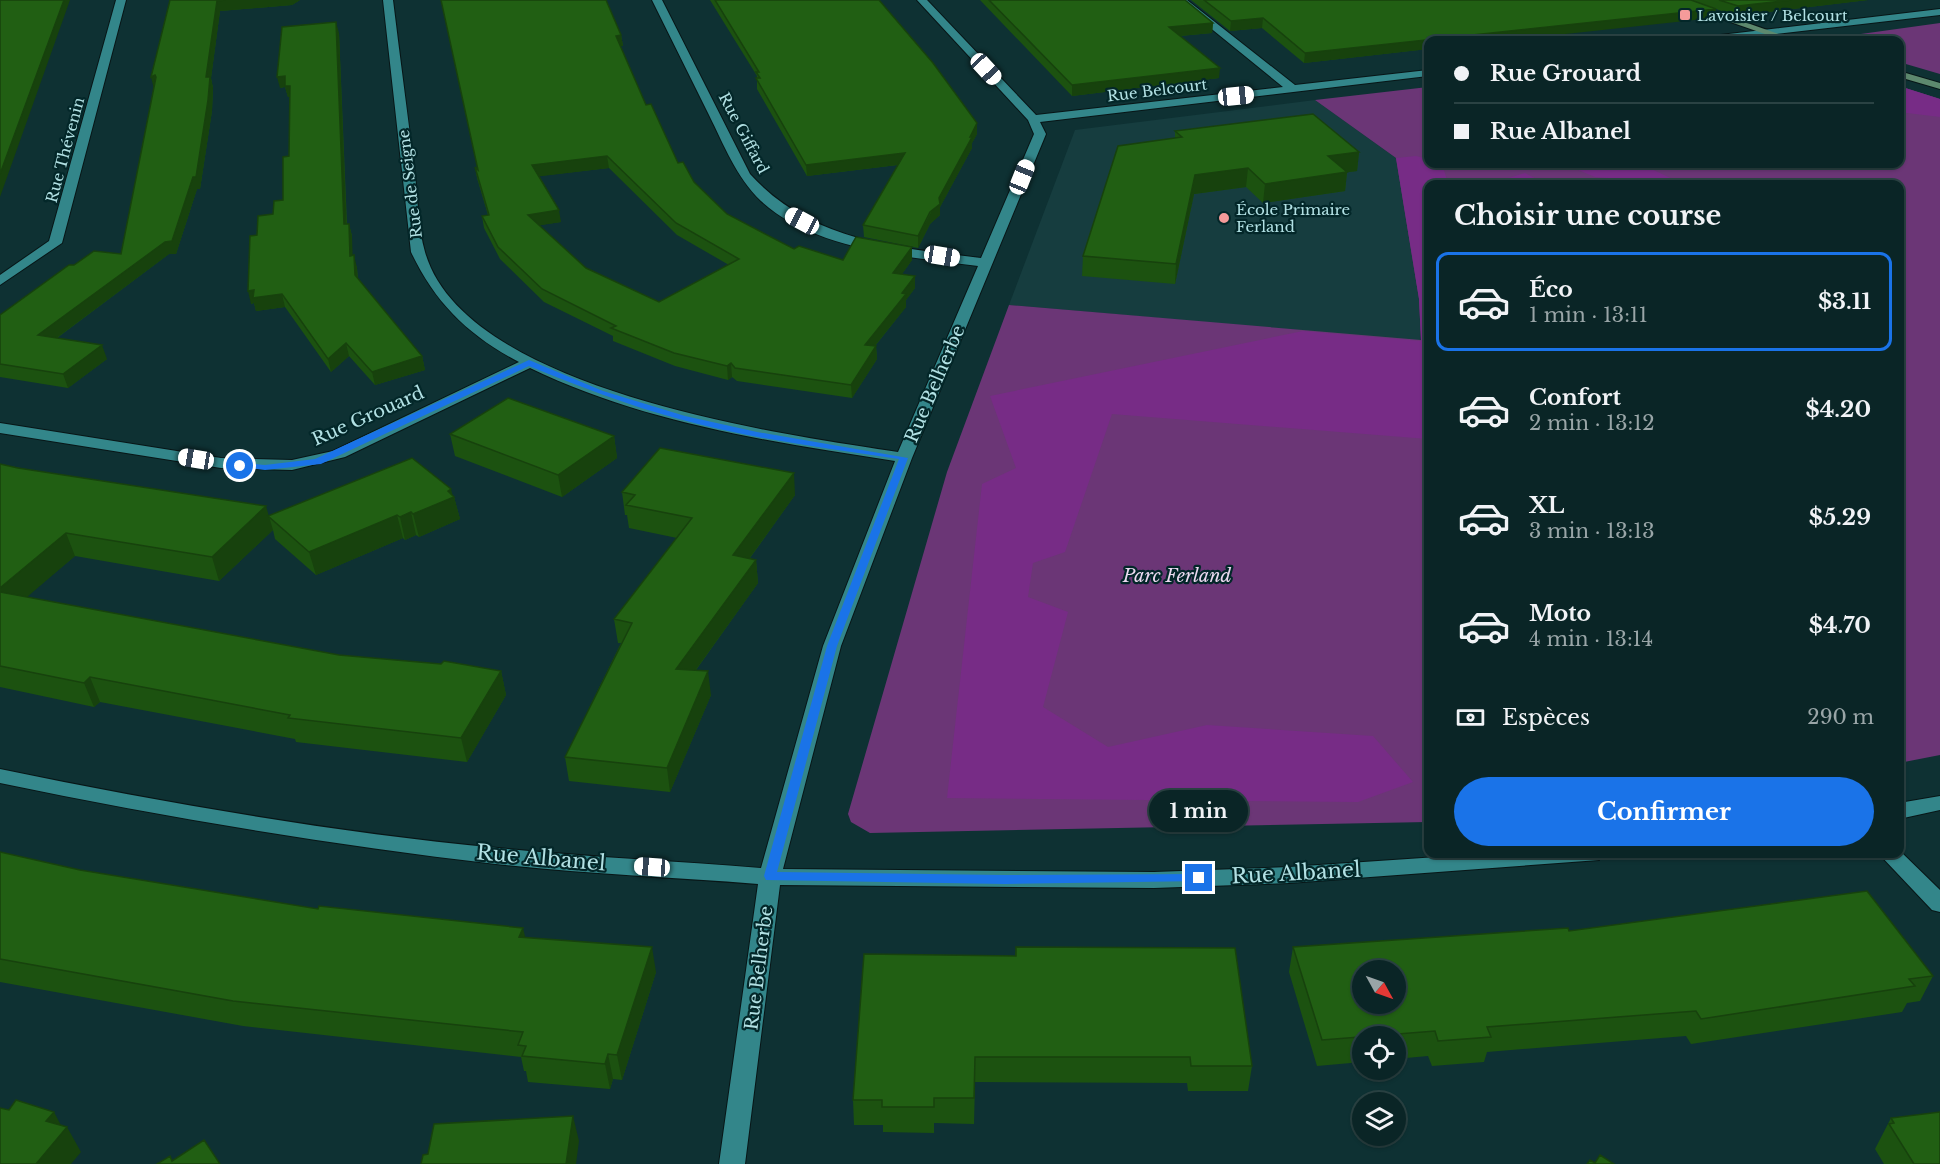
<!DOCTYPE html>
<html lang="fr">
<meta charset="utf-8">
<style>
:root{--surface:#0a2526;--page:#183132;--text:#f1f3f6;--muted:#99a5a7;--line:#2a4243;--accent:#1a73e8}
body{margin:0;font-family:"Libre Baskerville",serif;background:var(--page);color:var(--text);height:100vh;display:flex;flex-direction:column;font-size:22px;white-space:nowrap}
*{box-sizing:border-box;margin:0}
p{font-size:20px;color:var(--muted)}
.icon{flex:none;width:33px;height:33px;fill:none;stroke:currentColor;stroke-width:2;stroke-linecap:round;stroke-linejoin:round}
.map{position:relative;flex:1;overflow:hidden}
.details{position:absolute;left:1424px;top:180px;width:480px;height:678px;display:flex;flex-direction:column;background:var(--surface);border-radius:12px;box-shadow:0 2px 4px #0004,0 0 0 2px var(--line)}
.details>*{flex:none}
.banner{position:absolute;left:1424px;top:36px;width:480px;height:132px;border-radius:12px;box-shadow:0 2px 4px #0004,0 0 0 2px var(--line);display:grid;align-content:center;height:132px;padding:0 30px;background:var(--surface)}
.needle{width:39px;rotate:130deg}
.buttons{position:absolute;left:1352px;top:960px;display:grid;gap:12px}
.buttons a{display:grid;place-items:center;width:54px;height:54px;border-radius:50%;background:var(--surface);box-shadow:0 2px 4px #0004,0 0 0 2px var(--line);font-size:30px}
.end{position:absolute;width:27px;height:27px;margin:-14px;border:8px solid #1a73e8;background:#fff;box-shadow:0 0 0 3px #fff}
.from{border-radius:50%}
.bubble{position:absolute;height:42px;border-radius:21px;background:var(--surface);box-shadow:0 2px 4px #0004,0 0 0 2px var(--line);font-size:20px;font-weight:700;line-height:42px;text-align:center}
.car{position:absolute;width:18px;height:36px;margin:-18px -9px;border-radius:8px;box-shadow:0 0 4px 2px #0007;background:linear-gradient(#fff 24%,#345 0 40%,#fff 0 76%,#345 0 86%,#fff 0)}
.banner b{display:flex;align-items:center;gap:21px;height:57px;font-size:22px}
.banner b+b{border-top:2px solid var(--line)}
.banner i{width:15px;height:15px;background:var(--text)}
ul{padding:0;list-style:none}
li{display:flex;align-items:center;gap:18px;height:99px;margin:0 12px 9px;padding:0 18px;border:3px solid transparent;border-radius:12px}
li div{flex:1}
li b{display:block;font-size:22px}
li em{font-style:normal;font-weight:700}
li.current{border-color:var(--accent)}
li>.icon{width:54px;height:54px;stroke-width:1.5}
h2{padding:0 30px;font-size:27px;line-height:72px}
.pay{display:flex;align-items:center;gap:15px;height:66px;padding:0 30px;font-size:22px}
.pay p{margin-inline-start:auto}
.primary-button{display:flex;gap:12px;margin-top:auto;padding:12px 30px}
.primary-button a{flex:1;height:69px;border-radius:36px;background:var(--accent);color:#fff;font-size:24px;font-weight:700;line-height:69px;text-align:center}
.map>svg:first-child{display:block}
.built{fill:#163d3f}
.green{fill:#6b3676}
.forest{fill:#772c86}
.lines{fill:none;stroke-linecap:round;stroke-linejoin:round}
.street-casing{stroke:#081617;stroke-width:2}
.secondary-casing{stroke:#081617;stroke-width:2}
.street{fill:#33868a;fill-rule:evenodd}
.secondary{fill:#5d896e;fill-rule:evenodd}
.wall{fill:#1c5210;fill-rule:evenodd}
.shaded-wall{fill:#17420d}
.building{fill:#215f13;stroke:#17420d;stroke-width:1.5;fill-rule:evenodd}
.route{fill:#1a73e8}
.poi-dot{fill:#f59b9a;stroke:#032729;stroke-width:2}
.labels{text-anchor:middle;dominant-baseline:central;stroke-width:4.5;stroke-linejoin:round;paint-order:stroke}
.far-poi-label{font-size:15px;fill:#b2e1e4;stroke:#032729;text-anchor:start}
.far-street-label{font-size:15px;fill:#b2e1e4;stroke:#032729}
.street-label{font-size:18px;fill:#b2e1e4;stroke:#032729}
.park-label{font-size:18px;font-style:italic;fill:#eddaf1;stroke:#032729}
.near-street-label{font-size:21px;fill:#b2e1e4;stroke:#032729}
</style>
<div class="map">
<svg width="1940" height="1164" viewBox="0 0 1940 1164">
<rect width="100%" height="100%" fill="#0e3133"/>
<path class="built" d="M 1315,100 L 1396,158 L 1419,299 L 1421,341 L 1009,305 L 1075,130 Z"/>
<path class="green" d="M 1940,23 L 1940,74 L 1899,62 L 1899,40 L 1833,40 L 1832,38 Z
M 1899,86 L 1940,99 L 1940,755 L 1899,763 L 1899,184 L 1428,184 L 1428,822 L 870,833 L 851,822 L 848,814 L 947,472 L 1009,305 L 1421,340 L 1419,299 L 1396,158 L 1315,100 L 1428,87 L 1428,164 L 1899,164 Z"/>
<path class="forest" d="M 1899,86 L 1940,99 L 1940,117 L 1899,112 Z
M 1416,156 L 1428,159 L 1428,164 L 1442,164 L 1448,183 L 1457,184 L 1428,184 L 1428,439 L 1112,414 L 1065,552 L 1033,563 L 1028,597 L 1068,612 L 1043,707 L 1108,747 L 1207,725 L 1373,736 L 1413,782 L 1358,802 L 947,798 L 982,484 L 1016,468 L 990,396 L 1303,331 L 1421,341 L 1419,299 L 1396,158 Z
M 1564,164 L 1641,164 L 1683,184 L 1595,177 Z
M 1525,173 L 1546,184 L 1488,184 Z"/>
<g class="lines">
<defs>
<path id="street" d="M 116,0 L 126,0 L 62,243 L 0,285 L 0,275 L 49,241 Z
M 383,0 L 393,0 C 400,58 408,117 415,175 C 418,200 418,228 425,252 C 464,390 778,434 898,452 L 978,266 C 910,257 814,250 761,201 C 736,177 724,145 709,115 C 690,77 671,38 652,0 L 662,0 L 750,174 C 812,242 895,247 981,258 L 1034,134 L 1028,120 L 917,0 L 927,0 L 1036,115 L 1283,87 L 1176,0 L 1187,0 L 1295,85 L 1428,70 L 1428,76 L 1040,122 L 1046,134 L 912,458 L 841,646 L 783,869 L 1154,872 L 1289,867 L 1482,854 L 1602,854 L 1599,860 L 1289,883 L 1154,888 L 780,885 L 745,1164 L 719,1164 L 758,884 C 671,877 583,874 496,864 C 329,845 164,817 0,783 L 0,769 C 165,803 331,832 498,848 C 586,857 674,861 761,868 L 823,646 L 895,461 C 771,442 644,423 530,368 L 345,457 L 292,470 L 221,468 L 0,433 L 0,423 L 221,458 L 292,460 L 333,451 L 519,362 C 469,336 435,303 411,252 Z
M 1940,9 L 1940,15 L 1725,40 L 1698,40 L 1703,37 Z
M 1940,796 L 1940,810 L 1899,819 L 1899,803 Z
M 1899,850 L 1940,890 L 1940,912 L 1932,910 L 1879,854 L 1899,854 Z"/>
<path id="secondary" d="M 1667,0 L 1682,0 L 1796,40 L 1782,40 Z
M 1899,71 L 1940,83 L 1940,89 L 1899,77 Z"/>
</defs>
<use href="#street" class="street-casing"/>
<use href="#secondary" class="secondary-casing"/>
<use href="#street" class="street"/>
<use href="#secondary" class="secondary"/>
</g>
<path class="wall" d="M 170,0 L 300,0 L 292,5 L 220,11 L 211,78 L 213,88 L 212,111 L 200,189 L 197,189 L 176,254 L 169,254 L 57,338 L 107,359 L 68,388 L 0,377 L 0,315 L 74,265 L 121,254 L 154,88 Z
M 710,0 L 879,0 L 977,123 L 977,134 L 972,143 L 972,148 L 940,207 L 940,215 L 930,224 L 918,248 L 864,237 L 863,225 L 898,165 L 807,176 L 757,89 L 757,76 Z
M 980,0 L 1185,0 L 1213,23 L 1212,33 L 1180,36 L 1219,78 L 1072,96 Z
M 1191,0 L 1868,0 L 1735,16 L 1716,9 L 1713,18 L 1428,40 L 1428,49 L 1304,63 L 1262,28 L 1230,31 Z
M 339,33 L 347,224 L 349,224 L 352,236 L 352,255 L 357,268 L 358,279 L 422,356 L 425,370 L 375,385 L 349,356 L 331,372 L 285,307 L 256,311 L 254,303 L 251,304 L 257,235 L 283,200 L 289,156 L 290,97 L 288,97 L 285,87 L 280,88 Z
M 621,35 L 623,46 L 620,46 L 646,105 L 678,163 L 694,182 L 727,214 L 794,249 L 843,260 L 912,260 L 902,274 L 915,288 L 906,300 L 906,307 L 875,346 L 876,346 L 877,359 L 852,398 L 737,381 L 732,377 L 728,380 L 675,366 L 613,341 L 613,336 L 544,302 L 500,259 L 484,228 L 482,216 L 488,215 L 477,178 L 475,167 L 478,170 ZM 609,168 L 677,235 L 729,265 L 659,302 L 586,268 L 539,225 L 561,222 L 539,176 Z
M 1175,131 L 1359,152 L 1357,171 L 1347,172 L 1345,191 L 1263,203 L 1246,187 L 1194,194 L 1175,284 L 1082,276 L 1083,256 L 1175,138 Z
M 450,434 L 614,436 L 617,458 L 562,497 L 455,456 Z
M 0,464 L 269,516 L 452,495 L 454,497 L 460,519 L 419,537 L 416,535 L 405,540 L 403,538 L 316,575 L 275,539 L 273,530 L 219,581 L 75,556 L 26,597 L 339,655 L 501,671 L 506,695 L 467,762 L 296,742 L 295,739 L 100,702 L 94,707 L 0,687 Z
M 622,492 L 795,495 L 750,558 L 756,560 L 758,583 L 696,670 L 711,695 L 670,792 L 569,781 L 565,757 L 621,643 L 618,643 L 614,619 L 677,538 L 629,528 L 627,515 L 625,515 Z
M 0,852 L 80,870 L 318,909 L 526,938 L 656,972 L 622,1080 L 613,1079 L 610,1089 L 528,1082 L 526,1071 L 524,1071 L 521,1057 L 243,1026 L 0,982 Z
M 1569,931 L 1933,976 L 1920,1001 L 1907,1003 L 1902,1012 L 1691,1044 L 1686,1036 L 1487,1052 L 1484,1062 L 1432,1066 L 1428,1056 L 1395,1059 L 1395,1036 L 1362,1036 L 1362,1062 L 1317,1066 L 1289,972 L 1293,947 Z
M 1016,947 L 1252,1066 L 1248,1091 L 1188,1091 L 1187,1083 L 975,1082 L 974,1124 L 934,1123 L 934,1133 L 883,1132 L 883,1125 L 854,1125 L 853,1100 L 1015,956 Z
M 1891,1118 L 1940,1164 L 1884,1164 L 1875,1149 Z"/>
<path class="shaded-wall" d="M 64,0 L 70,0 L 0,197 L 0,174 Z
M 225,0 L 300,0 L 292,5 L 220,11 L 211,78 L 213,88 L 212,111 L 200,189 L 197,189 L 176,254 L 169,254 L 43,348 L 38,335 L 165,242 L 206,77 L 217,1 Z
M 1791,0 L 1868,0 L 1735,16 L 1738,6 Z
M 1716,9 L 1713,18 L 1510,40 L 1428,40 L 1428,49 L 1304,63 L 1305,53 Z
M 1263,18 L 1262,28 L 1230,31 L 1231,21 Z
M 336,22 L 339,33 L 347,237 L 344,224 Z
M 1213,23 L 1212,33 L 1168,37 L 1169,27 Z
M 621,35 L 623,46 L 617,46 L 616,36 Z
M 1220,68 L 1219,78 L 1072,96 L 1072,85 Z
M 155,75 L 159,86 L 154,89 L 151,77 Z
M 285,76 L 290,86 L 293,97 L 288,97 L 285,87 L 280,88 L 277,77 Z
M 977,123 L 977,134 L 972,143 L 972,148 L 940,207 L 940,215 L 930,224 L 918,248 L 918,236 L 939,198 Z
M 1359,152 L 1357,171 L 1326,175 L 1328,156 Z
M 905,153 L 905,164 L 807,176 L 806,165 Z
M 607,156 L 609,168 L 534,177 L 532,165 Z
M 1248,168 L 1246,187 L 1194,194 L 1175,284 L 1176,264 L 1195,175 Z
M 1347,172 L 1345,191 L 1263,203 L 1265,184 Z
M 559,210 L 561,222 L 530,227 L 528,215 Z
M 349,224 L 352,236 L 353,268 L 350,256 Z
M 912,247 L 912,260 L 894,285 L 893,273 Z
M 354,255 L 357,268 L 358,288 L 355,275 Z
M 915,276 L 915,288 L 906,300 L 906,307 L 865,358 L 865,345 L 902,293 Z
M 254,290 L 282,294 L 285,307 L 256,311 L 254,303 L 251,304 L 248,291 Z
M 346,343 L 349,356 L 331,372 L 328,359 Z
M 102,345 L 107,359 L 68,388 L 63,374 Z
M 876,346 L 877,359 L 852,398 L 851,385 Z
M 422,356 L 425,370 L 375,385 L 372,372 Z
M 731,363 L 732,377 L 728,380 L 727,366 Z
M 614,436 L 617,458 L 562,497 L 558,475 Z
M 794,473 L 795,495 L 735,578 L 733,555 Z
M 451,489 L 453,497 L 454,497 L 460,519 L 419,537 L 413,514 Z
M 266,506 L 273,530 L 219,581 L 212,557 Z
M 411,512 L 416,535 L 405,540 L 400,517 Z
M 397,515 L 403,538 L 316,575 L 309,552 Z
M 66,533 L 75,556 L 6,615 L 0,602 L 0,588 Z
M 756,560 L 758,583 L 679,693 L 676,669 Z
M 501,671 L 506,695 L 467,762 L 461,738 Z
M 708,671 L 711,695 L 670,792 L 667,768 Z
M 90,677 L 100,702 L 94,707 L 84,683 Z
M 523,928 L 529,953 L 519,937 Z
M 652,947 L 656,972 L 622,1080 L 617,1055 Z
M 608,1054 L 613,1079 L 610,1089 L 605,1064 Z
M 54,1112 L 64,1131 L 67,1127 L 81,1152 L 71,1164 L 36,1164 L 46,1121 Z
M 573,1116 L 579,1141 L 576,1164 L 566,1164 Z"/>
<path class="building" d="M 0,0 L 64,0 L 0,174 Z
M 170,0 L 225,0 L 217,1 L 206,77 L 210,77 L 208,100 L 196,177 L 193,177 L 172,241 L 165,242 L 38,335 L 102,345 L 63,374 L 0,364 L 0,315 L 69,265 L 74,265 L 94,251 L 121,254 L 156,77 L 155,75 L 151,77 Z
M 441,0 L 606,0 L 621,35 L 616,36 L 646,105 L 651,104 L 678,163 L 683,162 L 694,182 L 727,214 L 794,249 L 799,246 L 843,260 L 856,237 L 912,247 L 893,273 L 915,276 L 902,293 L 906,294 L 865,345 L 876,346 L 851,385 L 735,368 L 731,363 L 727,366 L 674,353 L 611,328 L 616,326 L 542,289 L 498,247 L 482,216 L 489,215 L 475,167 L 478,170 ZM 607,156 L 676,223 L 739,259 L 659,302 L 586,268 L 528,215 L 559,210 L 532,165 Z
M 715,0 L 879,0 L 933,63 L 977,123 L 970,137 L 972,137 L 939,198 L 940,204 L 930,212 L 918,236 L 863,225 L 905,153 L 806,165 L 756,78 L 760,78 L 756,72 L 759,72 Z
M 989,0 L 1185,0 L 1213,23 L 1169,27 L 1220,68 L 1072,85 Z
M 1204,0 L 1691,0 L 1716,9 L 1305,53 L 1263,18 L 1231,21 Z
M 1719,0 L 1791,0 L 1738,6 Z
M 336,22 L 344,224 L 349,224 L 350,256 L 354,255 L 355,275 L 422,356 L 372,372 L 346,343 L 328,359 L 282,294 L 253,298 L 254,290 L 248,291 L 250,236 L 257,235 L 258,216 L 273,214 L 274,201 L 283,200 L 283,157 L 289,156 L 290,86 L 285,86 L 285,76 L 277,77 L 282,27 Z
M 1313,114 L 1359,152 L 1328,156 L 1347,172 L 1265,184 L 1248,168 L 1195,175 L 1176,264 L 1083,256 L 1118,146 L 1182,137 L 1175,131 Z
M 508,398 L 614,436 L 558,475 L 450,434 Z
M 660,448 L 794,473 L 733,555 L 756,560 L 676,669 L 708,671 L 667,768 L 565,757 L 632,623 L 614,619 L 692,518 L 626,505 L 635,495 L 622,492 Z
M 412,458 L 451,489 L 448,491 L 454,497 L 413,514 L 411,512 L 400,517 L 397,515 L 309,552 L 268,516 Z
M 0,464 L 18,468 L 266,506 L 212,557 L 66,533 L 0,588 Z
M 0,592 L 339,655 L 441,664 L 444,661 L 501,671 L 461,738 L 288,718 L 290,715 L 90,677 L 84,683 L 0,666 Z
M 0,852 L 80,870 L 318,909 L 319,906 L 523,928 L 519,937 L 652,947 L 617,1055 L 608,1054 L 605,1064 L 522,1056 L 526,1046 L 518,1045 L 523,1032 L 233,1001 L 0,959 Z
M 1867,891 L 1933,976 L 1909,979 L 1915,986 L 1701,1019 L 1696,1011 L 1487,1027 L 1491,1037 L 1438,1041 L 1435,1031 L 1322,1040 L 1293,947 L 1568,928 L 1569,931 ZM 1362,970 L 1395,970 L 1395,1004 L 1362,1004 Z
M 1016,947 L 1235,948 L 1252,1066 L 1191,1066 L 1190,1057 L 975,1057 L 974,1098 L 934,1098 L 934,1107 L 882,1107 L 882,1100 L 853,1100 L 864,954 L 1016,956 Z
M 16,1100 L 54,1112 L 46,1121 L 67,1127 L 36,1164 L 0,1164 L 0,1108 L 9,1110 Z
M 1940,1112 L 1940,1164 L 1914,1164 L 1889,1124 L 1894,1123 L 1891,1118 Z
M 573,1116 L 566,1164 L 421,1164 L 423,1155 L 428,1154 L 434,1124 Z
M 204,1140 L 220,1164 L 157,1164 L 170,1156 L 172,1161 Z
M 1600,1155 L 1614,1164 L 1587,1164 L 1590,1160 L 1595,1163 Z"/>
<path class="route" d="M 529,360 L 603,391 L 685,416 L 757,432 L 908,458 L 837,646 L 777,872 L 1005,875 L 1199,874 L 1203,875 L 1203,881 L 1005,884 L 766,880 L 764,876 L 827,646 L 899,459 C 825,448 750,439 679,419 C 627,405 578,386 529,366 L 321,464 L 265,470 L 236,466 L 240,463 L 265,465 L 315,459 Z"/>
<g class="poi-dot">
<rect x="1679" y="9" width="12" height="12" rx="3"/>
<circle cx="1224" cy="218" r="6"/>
</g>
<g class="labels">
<g class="far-poi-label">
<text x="1697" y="15">Lavoisier / Belcourt</text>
<text x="1236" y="209">École Primaire<tspan x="1236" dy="17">Ferland</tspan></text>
</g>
<g class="far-street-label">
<text transform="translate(1157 90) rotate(-7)">Rue Belcourt</text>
<text transform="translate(744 133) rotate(62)">Rue Giffard</text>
<text transform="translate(65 150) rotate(-75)">Rue Thévenin</text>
<text transform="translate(410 184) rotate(-97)">Rue de Seigne</text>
</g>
<g class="street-label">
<text transform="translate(935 384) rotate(-67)">Rue Belherbe</text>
<text transform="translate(368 416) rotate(-24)">Rue Grouard</text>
<text transform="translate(759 968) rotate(-83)">Rue Belherbe</text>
</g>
<g class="park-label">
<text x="1177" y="576">Parc Ferland</text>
</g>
<g class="near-street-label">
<text transform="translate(541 858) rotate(5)">Rue Albanel</text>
<text transform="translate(1296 873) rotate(-3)">Rue Albanel</text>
</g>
</g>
</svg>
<div class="buttons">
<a><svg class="needle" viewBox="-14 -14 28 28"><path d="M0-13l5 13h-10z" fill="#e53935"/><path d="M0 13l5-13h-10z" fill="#99a5a7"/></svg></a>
<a><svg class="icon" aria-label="locate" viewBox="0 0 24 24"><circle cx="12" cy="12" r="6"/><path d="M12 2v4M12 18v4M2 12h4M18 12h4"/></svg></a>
<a><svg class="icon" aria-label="layers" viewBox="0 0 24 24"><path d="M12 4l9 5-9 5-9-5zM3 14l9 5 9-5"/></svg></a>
</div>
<i class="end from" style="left:240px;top:466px"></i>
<i class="end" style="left:1199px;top:878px"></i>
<div class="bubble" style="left:1149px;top:790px;width:99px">1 min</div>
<i class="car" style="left:986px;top:69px;rotate:137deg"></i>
<i class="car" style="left:1236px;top:96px;rotate:84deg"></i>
<i class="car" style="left:1022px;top:177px;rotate:22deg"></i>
<i class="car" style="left:802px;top:221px;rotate:298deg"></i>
<i class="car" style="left:942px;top:256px;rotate:99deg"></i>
<i class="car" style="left:196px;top:459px;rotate:279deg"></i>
<i class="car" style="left:652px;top:867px;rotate:274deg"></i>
<div class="banner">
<b><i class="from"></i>Rue Grouard</b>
<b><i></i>Rue Albanel</b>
</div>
<section class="details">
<h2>Choisir une course</h2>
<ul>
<li class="current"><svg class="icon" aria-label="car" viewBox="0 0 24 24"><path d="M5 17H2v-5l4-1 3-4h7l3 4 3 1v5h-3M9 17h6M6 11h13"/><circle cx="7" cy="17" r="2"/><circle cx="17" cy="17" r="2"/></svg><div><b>Éco</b><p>1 min · 13:11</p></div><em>$3.11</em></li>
<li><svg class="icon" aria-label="car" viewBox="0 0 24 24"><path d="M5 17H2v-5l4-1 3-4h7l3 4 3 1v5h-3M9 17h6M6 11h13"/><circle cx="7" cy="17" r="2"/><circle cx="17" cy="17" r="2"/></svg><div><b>Confort</b><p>2 min · 13:12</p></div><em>$4.20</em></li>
<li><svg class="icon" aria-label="car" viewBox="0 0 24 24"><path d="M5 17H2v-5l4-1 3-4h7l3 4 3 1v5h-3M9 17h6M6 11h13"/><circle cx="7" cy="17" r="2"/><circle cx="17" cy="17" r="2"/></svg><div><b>XL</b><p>3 min · 13:13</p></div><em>$5.29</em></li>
<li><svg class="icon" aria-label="car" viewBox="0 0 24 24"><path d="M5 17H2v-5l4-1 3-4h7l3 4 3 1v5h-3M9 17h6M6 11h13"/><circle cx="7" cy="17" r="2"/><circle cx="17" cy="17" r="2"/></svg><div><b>Moto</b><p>4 min · 13:14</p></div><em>$4.70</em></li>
</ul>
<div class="pay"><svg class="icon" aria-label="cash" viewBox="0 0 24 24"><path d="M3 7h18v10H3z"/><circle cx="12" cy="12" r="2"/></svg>Espèces<p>290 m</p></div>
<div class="primary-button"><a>Confirmer</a></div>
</section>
</div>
